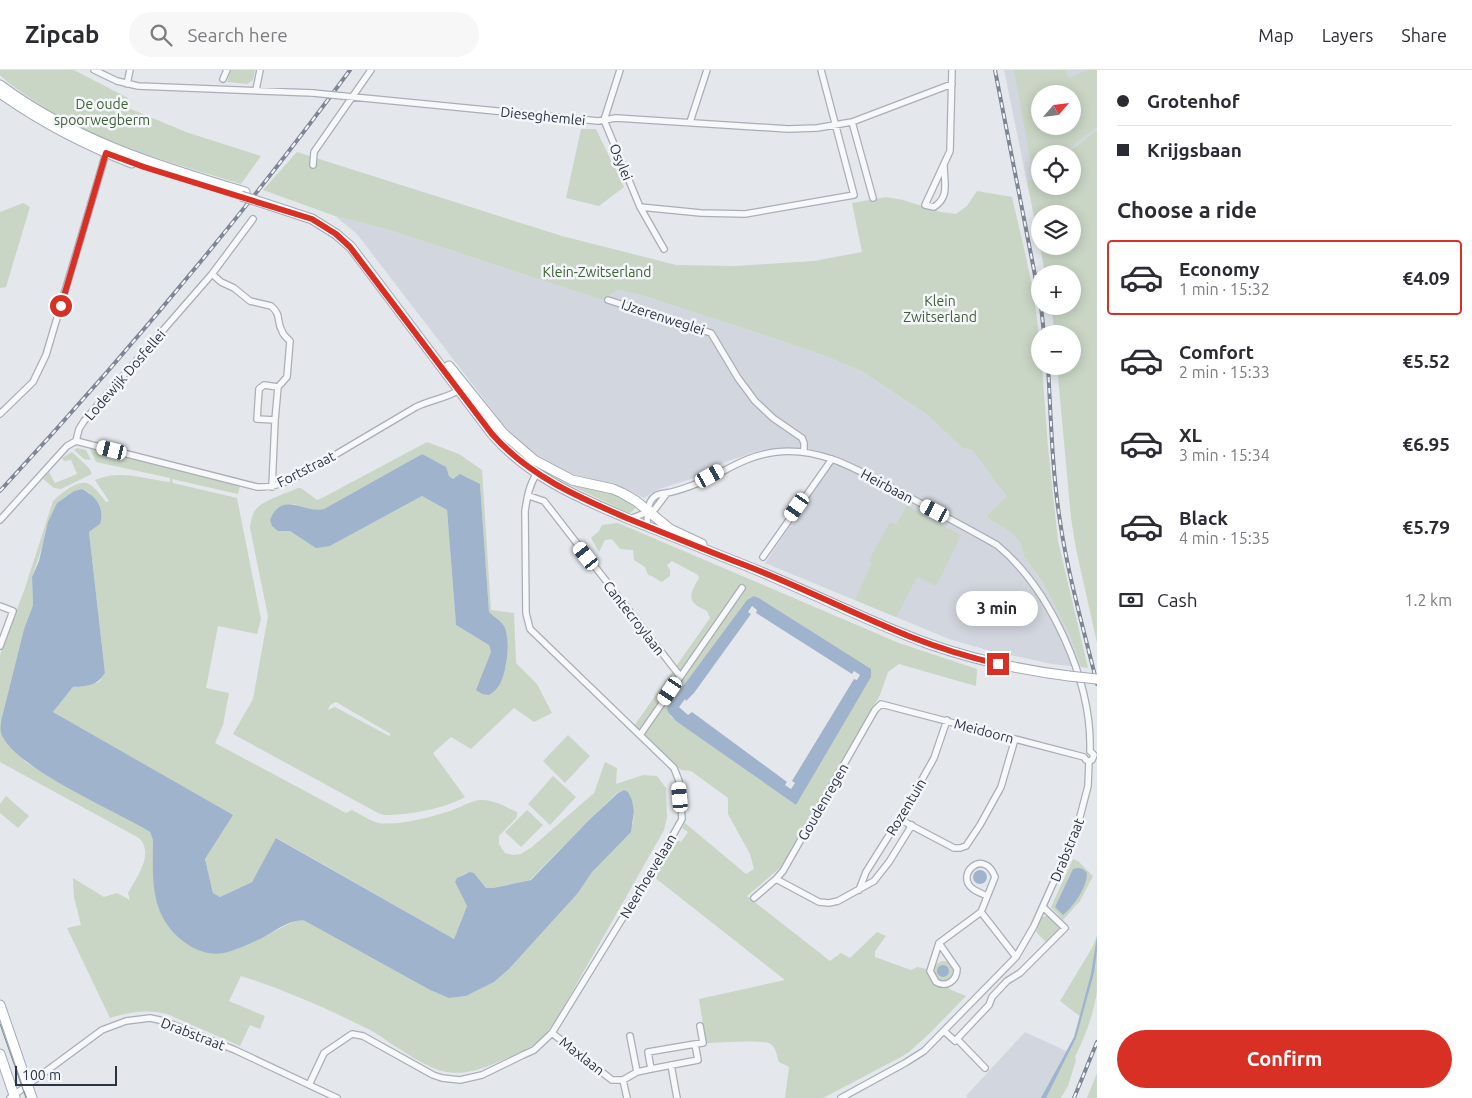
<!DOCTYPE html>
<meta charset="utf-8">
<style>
:root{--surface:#fff;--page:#f7f7f7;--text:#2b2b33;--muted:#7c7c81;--line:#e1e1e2;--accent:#d93025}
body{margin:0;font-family:Ubuntu,sans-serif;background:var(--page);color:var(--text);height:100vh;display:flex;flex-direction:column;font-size:19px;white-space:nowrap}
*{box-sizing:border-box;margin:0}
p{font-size:16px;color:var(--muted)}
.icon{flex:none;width:28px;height:28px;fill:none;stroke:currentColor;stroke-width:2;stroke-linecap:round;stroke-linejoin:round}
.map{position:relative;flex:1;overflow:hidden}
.panel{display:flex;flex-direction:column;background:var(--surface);width:375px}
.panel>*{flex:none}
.guide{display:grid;align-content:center;height:110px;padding:0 20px;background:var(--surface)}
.needle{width:32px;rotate:62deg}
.tools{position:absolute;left:1031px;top:15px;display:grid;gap:10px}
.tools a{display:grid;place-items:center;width:50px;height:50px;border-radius:50%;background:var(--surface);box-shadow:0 2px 12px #0003;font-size:25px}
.scale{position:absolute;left:15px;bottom:12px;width:102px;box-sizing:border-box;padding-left:5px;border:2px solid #2b3445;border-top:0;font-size:14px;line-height:18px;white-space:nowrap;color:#2b3445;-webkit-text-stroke:4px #f4f6f9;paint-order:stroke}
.end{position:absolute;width:22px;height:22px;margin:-11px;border:6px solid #d93025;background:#fff;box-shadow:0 0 0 2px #fff}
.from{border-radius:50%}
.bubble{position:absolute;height:35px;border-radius:18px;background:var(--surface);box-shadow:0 2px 12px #0003;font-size:16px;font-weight:700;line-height:35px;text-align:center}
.car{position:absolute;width:15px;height:30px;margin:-15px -8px;border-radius:6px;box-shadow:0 0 4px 1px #0007;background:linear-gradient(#fff 24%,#345 0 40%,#fff 0 76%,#345 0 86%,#fff 0)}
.guide b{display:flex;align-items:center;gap:18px;height:48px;font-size:19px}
.guide b+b{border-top:1px solid var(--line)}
.guide i{width:12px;height:12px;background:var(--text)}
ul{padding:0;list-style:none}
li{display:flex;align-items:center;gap:15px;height:75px;margin:0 10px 8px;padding:0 10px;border:2px solid transparent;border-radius:5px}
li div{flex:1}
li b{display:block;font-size:19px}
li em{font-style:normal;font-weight:700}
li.selected{border-color:var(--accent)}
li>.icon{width:45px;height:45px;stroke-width:1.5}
h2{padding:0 20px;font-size:22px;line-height:60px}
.pay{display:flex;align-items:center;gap:12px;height:55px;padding:0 20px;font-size:19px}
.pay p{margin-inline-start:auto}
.cta{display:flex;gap:10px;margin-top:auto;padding:10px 20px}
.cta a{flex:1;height:58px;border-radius:30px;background:var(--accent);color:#fff;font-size:20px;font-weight:700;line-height:58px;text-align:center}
header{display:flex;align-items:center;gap:30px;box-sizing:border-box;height:70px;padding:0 25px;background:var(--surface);border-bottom:1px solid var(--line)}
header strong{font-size:24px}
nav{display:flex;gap:28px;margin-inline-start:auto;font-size:18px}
.search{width:350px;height:45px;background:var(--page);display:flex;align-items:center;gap:12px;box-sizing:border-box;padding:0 18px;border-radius:28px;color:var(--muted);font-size:19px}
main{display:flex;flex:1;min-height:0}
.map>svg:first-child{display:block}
.built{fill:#d2d6de;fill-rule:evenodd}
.green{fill:#c9d6c5;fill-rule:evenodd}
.water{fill:#9fb4cc;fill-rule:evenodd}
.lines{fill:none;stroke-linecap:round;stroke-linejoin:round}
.minor-casing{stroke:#a9aeb7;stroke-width:8}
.primary-casing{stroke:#a3abb8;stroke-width:11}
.minor{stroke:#f7f8fa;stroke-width:5.5}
.primary{stroke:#fff;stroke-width:9}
.tram{stroke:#7d8696;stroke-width:1}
.rail-casing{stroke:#7d8696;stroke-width:4}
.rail{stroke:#f4f6f9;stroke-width:2;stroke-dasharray:5.5;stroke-linecap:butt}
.minor-bridge-casing{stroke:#a9aeb7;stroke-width:8;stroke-linecap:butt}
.primary-bridge-casing{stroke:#a3abb8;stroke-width:11;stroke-linecap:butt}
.minor-bridge{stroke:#f7f8fa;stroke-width:5.5}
.primary-bridge{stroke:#fff;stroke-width:9}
.route{stroke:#d93025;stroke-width:6}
.labels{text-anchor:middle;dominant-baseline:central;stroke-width:5;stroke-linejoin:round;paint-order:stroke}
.park-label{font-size:14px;fill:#3f6138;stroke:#f4f6f9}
.street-label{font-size:14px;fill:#2b3445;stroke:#f4f6f9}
</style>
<header>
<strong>Zipcab</strong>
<div class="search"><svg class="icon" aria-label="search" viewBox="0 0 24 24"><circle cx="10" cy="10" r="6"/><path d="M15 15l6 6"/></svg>Search here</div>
<nav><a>Map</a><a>Layers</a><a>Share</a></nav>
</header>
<main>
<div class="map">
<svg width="1097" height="1028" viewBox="0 0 1097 1028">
<rect width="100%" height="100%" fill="#e4e7ec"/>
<path class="built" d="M 1004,0 L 1097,0 L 1097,60 L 1066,84 L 1040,84 L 1040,103 L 1027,112 ZM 1040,24 L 1072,24 L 1072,56 L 1040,56 Z
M 335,146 L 386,159 L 602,230 L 618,220 L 641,225 L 764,265 L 825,286 L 861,301 L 930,347 L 962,378 L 972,380 L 1006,426 L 986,447 L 1009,461 L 1020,472 L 1024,486 L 1043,513 L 1069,563 L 1081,597 L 1052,594 L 991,581 L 949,569 L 765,493 L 837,387 L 816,380 L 788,378 L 761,380 L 725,392 L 691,409 L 659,419 L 644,428 L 623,418 L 572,404 L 542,389 L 520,372 L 503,354 L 357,164 Z
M 1025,962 L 1066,981 L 1042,1028 L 967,1028 L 966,1026 Z"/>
<path class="green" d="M 0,0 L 74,0 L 128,28 L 126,37 L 186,62 L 261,86 L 241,114 C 167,91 94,73 30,28 C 20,21 9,14 0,5 Z
M 231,0 L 255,0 L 253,10 L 247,14 L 227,12 Z
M 1014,0 L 1065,0 L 1069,8 L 1087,0 L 1097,0 L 1097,57 L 1061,84 L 1040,84 L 1040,99 L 1035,101 L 1031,94 ZM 1040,24 L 1072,24 L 1072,56 L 1040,56 Z
M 581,59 L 596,59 L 624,117 L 599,136 L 566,128 Z
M 1097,60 L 1097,573 L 1076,479 L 1071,448 L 1057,296 L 1072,296 L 1072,264 L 1055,264 L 1051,236 L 1072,236 L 1072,204 L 1045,204 L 1040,176 L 1072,176 L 1072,144 L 1040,144 L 1040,176 L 1027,112 L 1040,103 L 1040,116 L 1072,116 L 1072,84 L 1066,84 Z
M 297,82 L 562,166 L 676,195 L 734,196 L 814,191 L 862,182 L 852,133 L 886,127 L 903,130 L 941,142 L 956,144 L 967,136 L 977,121 L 1012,127 C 1025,183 1040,238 1040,296 L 1042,296 L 1048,377 L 1058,471 L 1088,598 L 1081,597 L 1069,563 L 1043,513 L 1024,486 L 1020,472 L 1009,461 L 986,447 L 1006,426 L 972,380 L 962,378 L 930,347 L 861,301 L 825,286 L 764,265 L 641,225 L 618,220 L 602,230 L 386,159 L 335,146 L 263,120 Z
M 23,133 L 30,137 L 6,217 L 0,218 L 0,142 Z
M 476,335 C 499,365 523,394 559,409 C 584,418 616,416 635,436 L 634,440 L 630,443 L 627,442 L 534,398 C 510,382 491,360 476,335 Z
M 427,372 L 459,384 L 482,400 L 491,540 L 514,543 L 516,593 L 537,614 L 552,643 L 534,652 L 514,638 L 471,679 L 451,667 L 433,683 L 465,727 C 443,739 410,745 384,745 L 378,743 L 233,664 L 253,629 L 268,546 L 250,458 C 251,451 252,442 258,437 C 267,429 287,423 298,418 L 301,418 L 317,430 L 322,428 ZM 422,384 L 453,409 L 480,414 L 489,543 C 511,560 507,572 506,597 L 491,582 L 489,575 L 484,571 L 456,555 L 447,440 L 422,426 L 330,476 L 290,461 L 293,434 C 304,439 313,442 324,439 ZM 336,632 L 391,664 L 389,666 L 335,637 L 328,640 L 330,635 Z
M 91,377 L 240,416 L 238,424 L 172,409 L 173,413 L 237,428 L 261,549 L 257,564 L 218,556 L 206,618 L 229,623 L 223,655 L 215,673 L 346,743 L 352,740 C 360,744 370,751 379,753 C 398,756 438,746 455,739 C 463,736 471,731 480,730 C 493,729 506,737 517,742 L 517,747 L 499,766 L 499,774 L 505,783 L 513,785 L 521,784 L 532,777 L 594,723 L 605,692 L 617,698 L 616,714 L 643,705 L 657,706 L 666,718 L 667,747 L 664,760 L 559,945 C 541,974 536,975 505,989 C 451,1014 437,1003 390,973 C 382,967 373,961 364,957 C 324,937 283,919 241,906 L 229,931 L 265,946 L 260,959 L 250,955 L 240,976 L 167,944 C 147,939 129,942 110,948 L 67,858 L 81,855 L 74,827 L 73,808 L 104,827 L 117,823 L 130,830 L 128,823 C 136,808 155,784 139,768 L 0,692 L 0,585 L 25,518 L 53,431 C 60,424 79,408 89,414 C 95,417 101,426 106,432 L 109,431 L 95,410 C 121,399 143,409 170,412 L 170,408 L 96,392 L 90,379 ZM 82,419 L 90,423 L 100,454 L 89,462 L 105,603 L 99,612 L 73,617 L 53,642 L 232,745 L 205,789 L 213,823 L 220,827 L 252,812 L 277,768 L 454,869 L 467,836 L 455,812 C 460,805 466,802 474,803 L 486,818 L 493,818 L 530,810 L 589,750 L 617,723 L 624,720 L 632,730 L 634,741 L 633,754 L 592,802 L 578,823 L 509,899 L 494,912 L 466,926 L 449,928 L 430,920 L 305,851 L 297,850 L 261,868 L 222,883 L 195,879 L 159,839 L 155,824 L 153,770 L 150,762 L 25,692 L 2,647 L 24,559 L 33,535 L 32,507 L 57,433 L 74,421 Z
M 77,378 L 86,380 L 91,390 L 84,389 L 74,380 Z
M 72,382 L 89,398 L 92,404 L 61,419 L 54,418 L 43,409 L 49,402 L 55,413 L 77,404 L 71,390 L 64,391 L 62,388 Z
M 907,436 L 961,465 L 936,516 L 917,507 L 896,547 L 855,530 L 872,493 L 869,490 L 890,452 L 896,455 Z
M 618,453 L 899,573 L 977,599 L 976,616 L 899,594 L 888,602 L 880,625 L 782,796 L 747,826 L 830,891 L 841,883 L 850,888 L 877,862 L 886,866 L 875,881 L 875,887 L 911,900 L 917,897 L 927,899 C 928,913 937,915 950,915 L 949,919 L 966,926 L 930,963 L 909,982 L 901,987 L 823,1028 L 785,1028 L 789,997 L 779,992 C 777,986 776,978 771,974 C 762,969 719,973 706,973 L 699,929 L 785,910 L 654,807 L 676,769 L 681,772 L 688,762 L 682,758 L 685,753 L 746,804 L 754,799 L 750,784 L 728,744 L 728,728 L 691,701 L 681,700 L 634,656 L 710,548 L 707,541 C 687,532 688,527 699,508 L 698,505 L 672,491 L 667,495 L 670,500 L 670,506 L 662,512 C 657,510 654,506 648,505 L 645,497 L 634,490 L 633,480 L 620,479 L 612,469 L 605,470 L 599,482 L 591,468 L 599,461 L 602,455 ZM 754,526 L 759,528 L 871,600 L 796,735 L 670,646 Z
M 568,665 L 590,686 L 565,713 L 543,691 Z
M 553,706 L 576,727 L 550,755 L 528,734 Z
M 6,726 L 29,746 L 18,758 L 0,743 L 0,734 Z
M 527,740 L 543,755 L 521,777 L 505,762 Z
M 1073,789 L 1078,791 L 1093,806 L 1080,831 L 1063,850 L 1051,837 Z
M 1046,846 L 1049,847 L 1059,858 L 1059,861 L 1047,873 L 1036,862 L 1042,847 Z
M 1097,866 C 1097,884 1097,903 1097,921 C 1094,943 1085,967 1075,987 L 1076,990 L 1068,1016 L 1061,1028 L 1046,1028 C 1058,1000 1075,977 1081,947 L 1060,931 L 1092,878 Z
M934 901a10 10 0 1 1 20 0a10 10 0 1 1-20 0Z
M 1097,1003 L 1097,1028 L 1087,1028 Z"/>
<path class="water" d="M 422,384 L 446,397 L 449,406 L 453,409 L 460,404 L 480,414 L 489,542 C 494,547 500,550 504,556 C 511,569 507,605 498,617 C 496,620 492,623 489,625 L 482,624 L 476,620 L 491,582 L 489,575 L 456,555 L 447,440 L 422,426 L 330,476 L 316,478 L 290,461 L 278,461 L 272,456 L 270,450 C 282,420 303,444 324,439 Z
M 82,419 C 96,426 105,438 100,454 L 89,462 L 105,603 C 97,616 87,616 73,617 L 53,642 L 233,745 L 205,789 L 213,823 L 220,827 L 252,812 L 276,768 L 454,869 L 467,836 L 455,812 L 457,808 L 470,802 L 474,803 L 486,818 L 493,818 L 531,810 L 589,750 L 618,723 L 624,720 L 628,722 L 632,730 L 634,741 L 631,762 L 592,802 L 578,823 L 509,899 L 494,912 L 466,926 L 449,928 L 430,920 L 305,851 C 290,848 275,862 260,869 C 249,874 237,880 224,883 C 196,888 168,864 159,839 C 151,818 153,792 153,770 L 150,762 C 117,741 13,698 1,663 C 0,658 1,652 2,647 L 24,559 L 33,535 L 32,507 L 39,491 L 48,452 L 57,433 L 74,421 Z
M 754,526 L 759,528 L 871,599 L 871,607 L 796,735 L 676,651 L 668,642 L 667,638 L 747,530 ZM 752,536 L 757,540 L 756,543 L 852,604 L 854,601 L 860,605 L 857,610 L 854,609 L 792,711 L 795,713 L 791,719 L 785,715 L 787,712 L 692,642 L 688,645 L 679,637 L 685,629 L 686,631 L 694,623 L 751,544 L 748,542 Z
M 1078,798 L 1083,799 L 1087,803 C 1087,817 1074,836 1063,845 L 1055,837 L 1073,799 Z
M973 807a7 7 0 1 1 14 0a7 7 0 1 1-14 0Z
M 1097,866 L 1097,881 L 1094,903 L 1076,968 L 1046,1028 L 1041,1028 L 1074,967 L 1091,904 Z
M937 901a6 6 0 1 1 12 0a6 6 0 1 1-12 0Z"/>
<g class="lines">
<defs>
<path id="minor" d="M 94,0 L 117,11 L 138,16 L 313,23
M 620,0 L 604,50 L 640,137 L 664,179
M 223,9 L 227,0
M 127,14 L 130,0
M 256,20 L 260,0
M 343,26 L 598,51 L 616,48 L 788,59 L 817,58 L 852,52 L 952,14
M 690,52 L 707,0
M 852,52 L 873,128
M 313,95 L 314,82 L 371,0
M 944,95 C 944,112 950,127 934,137 L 925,135 L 950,81 L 952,0
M 640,137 L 701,143 L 745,144 L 854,125 L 821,0
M 212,204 L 221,212 L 234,218 L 250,231 L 271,236 C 282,245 276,251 282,261 C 283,265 287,268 290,271 L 287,307 L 278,317 L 275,350 L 257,349 L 259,319 L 264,315 L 278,317
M 608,230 L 711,263 L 738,308 L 755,331 L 773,348 L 802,368 L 804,373 L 804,382
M 0,344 L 33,312 L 46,285 L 106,83
M 76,371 L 257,417 C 274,418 286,412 301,405 L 416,337 C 430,330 448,328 461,319
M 76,371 L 79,359 L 84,351 L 212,204 L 253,149
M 272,417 L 275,350
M 529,426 L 544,431 L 680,606
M 630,449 L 655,439 L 667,423
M 0,450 L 67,376 L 76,371
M 647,457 C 648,440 646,424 666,423 C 676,422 690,416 699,413 C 727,401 744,386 776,382 C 824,376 866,405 907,426 C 937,442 967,458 997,475 C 1051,520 1092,611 1090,681
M 763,487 L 832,389
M 0,536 L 13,541 L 0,576
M 640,665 L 742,518
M 1089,691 L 1092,690 L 1094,685 L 1090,681
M 899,749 L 954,778 L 960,778 L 966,776 L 980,755 L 1001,717 L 1015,669
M 776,809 L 819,832 L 829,833 L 838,831 L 874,811 L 889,792 L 912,755
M 859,820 L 866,802 L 905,740 L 934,688 L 947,650
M 987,826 C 983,824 977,822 973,819 C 954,805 984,777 995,807 L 981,842 L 1016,887
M 754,828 L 776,809 L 783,801 L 875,640 L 881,634 L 1084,687 L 1086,690 L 1089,691 L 1088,716 L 1076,762 L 1034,856 L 1016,887 L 924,981 L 905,993 L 841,1028
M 939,873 L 957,899 C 957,911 946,918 936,912 L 930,901 L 939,873 L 981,842
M 944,961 L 955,971 L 989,935 L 992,927 L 1007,911 L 1020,903 L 1065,858 L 1043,837
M 552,963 L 612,1010 L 623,1010
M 630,966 L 637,1002 L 651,999 L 648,982 L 695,974
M 957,969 L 985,998
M 671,995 L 677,1028
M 651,999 L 698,990 L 695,974 L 703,973 L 700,956
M 623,1010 L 627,1028
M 623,1010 L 637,1002
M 309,1015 L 324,983 L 352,964 L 363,966 L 433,1005 L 442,1008 L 460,1010 L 482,1005 L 523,985 L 534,980 L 552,963 L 667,776 L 682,749 L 679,711 L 674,698 L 530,559 L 526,543 L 525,441 C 527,428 529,415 537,403
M 10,1028 L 102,960 L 126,951 L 150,948 L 164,951 L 235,980 L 337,1028"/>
<path id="primary" d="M 0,15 C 74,70 157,96 245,122
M 0,23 C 41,52 85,75 132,93
M 254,130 L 312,149 L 336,164 L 351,177 L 492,364 C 528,406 579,428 629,449 C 664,463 699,477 734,491 C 800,516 863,550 929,574 C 975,590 1021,600 1069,606
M 449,296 L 503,363 L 534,390 L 572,410 L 613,419 L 622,423 L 636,431 L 670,459 L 702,474
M 0,935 L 32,1028
M 0,984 L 15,1028"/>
</defs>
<use href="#minor" class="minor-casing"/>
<use href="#primary" class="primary-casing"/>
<use href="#minor" class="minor"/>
<use href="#primary" class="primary"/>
<path class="tram" d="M 0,954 L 26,1028"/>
<defs>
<path id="rail" d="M 995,0 L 1040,231
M 1041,236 L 1044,264
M 1048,296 C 1051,348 1052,400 1060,451 C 1068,506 1084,560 1097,614
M 0,421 C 124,287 242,147 350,0
M 1074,1028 L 1097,972"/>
</defs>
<use href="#rail" class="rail-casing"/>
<use href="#rail" class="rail"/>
<defs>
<path id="minor-bridge" d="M 313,23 L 343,26"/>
<path id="primary-bridge" d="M 241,126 L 254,130
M 1069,606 L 1097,609"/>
</defs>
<use href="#minor-bridge" class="minor-bridge-casing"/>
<use href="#primary-bridge" class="primary-bridge-casing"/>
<use href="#minor-bridge" class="minor-bridge"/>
<use href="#primary-bridge" class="primary-bridge"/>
</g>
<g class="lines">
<path class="route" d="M 61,236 L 106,83 L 144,97 L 312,149 L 336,164 L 350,177 L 492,364 C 529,406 578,427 629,449 C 664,463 698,477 734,491 C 794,513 851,543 911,567 C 939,578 968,587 998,594"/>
</g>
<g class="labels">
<g class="park-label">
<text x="102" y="34">De oude<tspan x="102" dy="16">spoorwegberm</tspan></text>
<text x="597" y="202">Klein-Zwitserland</text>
<text x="940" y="231">Klein<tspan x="940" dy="16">Zwitserland</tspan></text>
</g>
<g class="street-label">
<text transform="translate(543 46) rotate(6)">Dieseghemlei</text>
<text transform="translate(621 92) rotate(67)">Osylei</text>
<text transform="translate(663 247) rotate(18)">IJzerenweglei</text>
<text transform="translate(125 305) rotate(-49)">Lodewijk Dosfellei</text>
<text transform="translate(306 399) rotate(-27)">Fortstraat</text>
<text transform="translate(887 416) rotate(28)">Heirbaan</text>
<text transform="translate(634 548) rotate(52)">Cantecroylaan</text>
<text transform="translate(984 661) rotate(15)">Meidoorn</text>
<text transform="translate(823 732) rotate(-60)">Goudenregen</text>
<text transform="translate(906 737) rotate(-59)">Rozentuin</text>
<text transform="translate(1067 780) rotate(-68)">Drabstraat</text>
<text transform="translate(648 806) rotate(-59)">Neerhoevelaan</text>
<text transform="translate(193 964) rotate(21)">Drabstraat</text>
<text transform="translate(582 986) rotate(38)">Maxlaan</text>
</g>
</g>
</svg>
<div class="tools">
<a><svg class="needle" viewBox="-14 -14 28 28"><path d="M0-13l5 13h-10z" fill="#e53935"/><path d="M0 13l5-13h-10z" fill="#7c7c81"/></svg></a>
<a><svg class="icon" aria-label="locate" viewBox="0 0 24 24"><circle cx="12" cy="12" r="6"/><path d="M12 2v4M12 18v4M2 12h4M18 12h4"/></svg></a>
<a><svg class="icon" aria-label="layers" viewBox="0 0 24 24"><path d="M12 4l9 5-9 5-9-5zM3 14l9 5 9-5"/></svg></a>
<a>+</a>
<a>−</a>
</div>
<div class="scale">100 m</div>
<i class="end from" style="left:61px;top:236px"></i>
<i class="end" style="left:998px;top:594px"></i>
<div class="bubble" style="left:956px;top:521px;width:82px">3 min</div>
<i class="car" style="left:112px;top:380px;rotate:284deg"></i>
<i class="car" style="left:710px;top:406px;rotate:61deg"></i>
<i class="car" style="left:797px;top:437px;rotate:215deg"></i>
<i class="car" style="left:935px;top:441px;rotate:297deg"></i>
<i class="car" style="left:586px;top:486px;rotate:322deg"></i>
<i class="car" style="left:670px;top:621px;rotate:214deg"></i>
<i class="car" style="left:680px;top:727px;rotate:355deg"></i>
</div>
<section class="panel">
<div class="guide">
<b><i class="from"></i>Grotenhof</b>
<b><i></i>Krijgsbaan</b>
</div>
<h2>Choose a ride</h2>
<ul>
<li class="selected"><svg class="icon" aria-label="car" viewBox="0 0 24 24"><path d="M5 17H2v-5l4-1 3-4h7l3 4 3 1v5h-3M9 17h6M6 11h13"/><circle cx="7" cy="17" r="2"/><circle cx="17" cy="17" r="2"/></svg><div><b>Economy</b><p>1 min · 15:32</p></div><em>€4.09</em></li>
<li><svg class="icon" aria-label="car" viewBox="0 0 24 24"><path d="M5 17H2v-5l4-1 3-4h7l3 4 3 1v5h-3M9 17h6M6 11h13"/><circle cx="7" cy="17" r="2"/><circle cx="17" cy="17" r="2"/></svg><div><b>Comfort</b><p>2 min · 15:33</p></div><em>€5.52</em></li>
<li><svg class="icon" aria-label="car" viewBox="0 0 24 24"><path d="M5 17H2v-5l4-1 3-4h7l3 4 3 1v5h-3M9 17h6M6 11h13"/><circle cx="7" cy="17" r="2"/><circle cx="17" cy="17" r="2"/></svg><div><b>XL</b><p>3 min · 15:34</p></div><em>€6.95</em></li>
<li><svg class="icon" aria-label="car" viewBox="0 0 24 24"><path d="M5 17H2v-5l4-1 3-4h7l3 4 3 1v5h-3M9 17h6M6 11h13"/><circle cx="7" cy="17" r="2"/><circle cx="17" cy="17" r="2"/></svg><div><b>Black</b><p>4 min · 15:35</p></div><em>€5.79</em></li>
</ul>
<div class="pay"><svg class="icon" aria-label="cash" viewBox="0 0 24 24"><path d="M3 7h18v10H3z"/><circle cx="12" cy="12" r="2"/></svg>Cash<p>1.2 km</p></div>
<div class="cta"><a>Confirm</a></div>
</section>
</main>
